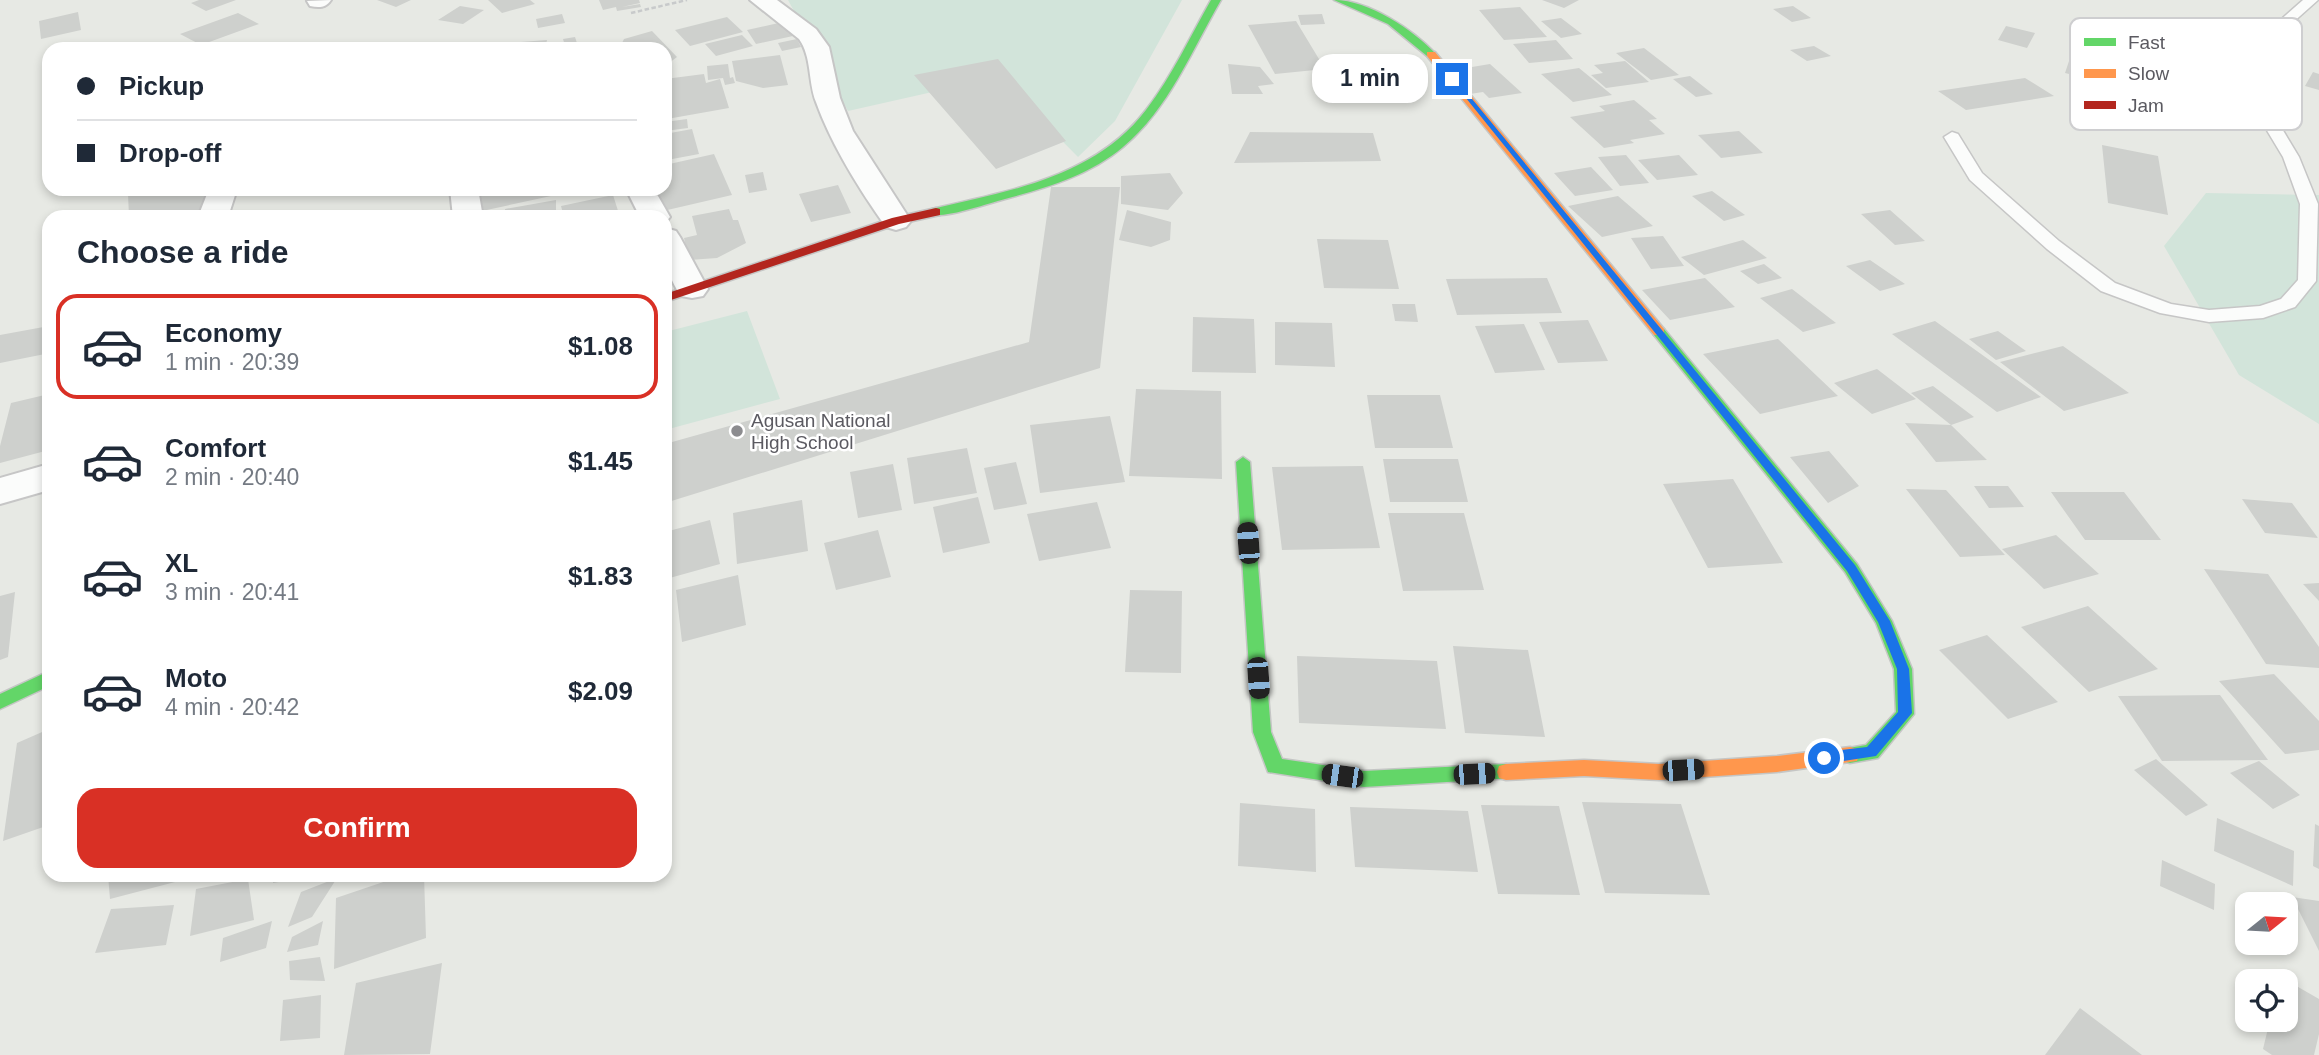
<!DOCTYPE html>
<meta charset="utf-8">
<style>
:root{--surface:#fff;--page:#f6f6f7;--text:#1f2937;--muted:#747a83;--line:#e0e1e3;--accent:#d93025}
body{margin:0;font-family:Arial,sans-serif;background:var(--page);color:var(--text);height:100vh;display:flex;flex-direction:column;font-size:26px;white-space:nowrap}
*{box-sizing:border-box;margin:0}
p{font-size:23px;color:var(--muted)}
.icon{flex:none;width:38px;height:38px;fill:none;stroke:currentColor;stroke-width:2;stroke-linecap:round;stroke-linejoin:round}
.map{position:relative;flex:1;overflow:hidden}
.details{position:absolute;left:42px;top:210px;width:630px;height:672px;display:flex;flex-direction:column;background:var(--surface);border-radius:21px;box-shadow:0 4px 10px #0003}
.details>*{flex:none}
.hud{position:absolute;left:42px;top:42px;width:630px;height:154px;border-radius:21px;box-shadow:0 4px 10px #0003;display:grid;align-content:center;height:154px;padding:0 35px;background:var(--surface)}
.needle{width:46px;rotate:72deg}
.fabs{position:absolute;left:2235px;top:892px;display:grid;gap:14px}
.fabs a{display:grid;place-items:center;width:63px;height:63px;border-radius:14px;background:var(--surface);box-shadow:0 4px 10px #0003;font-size:35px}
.end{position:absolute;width:32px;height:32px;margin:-16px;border:9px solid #1a73e8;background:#fff;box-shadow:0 0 0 4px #fff}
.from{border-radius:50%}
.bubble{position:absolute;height:49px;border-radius:21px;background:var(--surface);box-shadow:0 4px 10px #0003;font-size:23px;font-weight:800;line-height:49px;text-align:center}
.car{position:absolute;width:21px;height:42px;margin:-21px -10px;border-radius:9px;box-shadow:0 0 5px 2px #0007;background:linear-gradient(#222 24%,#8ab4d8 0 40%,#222 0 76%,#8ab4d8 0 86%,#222 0)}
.hud b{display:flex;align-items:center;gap:24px;height:66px;font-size:26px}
.hud b+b{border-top:2px solid var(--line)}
.hud i{width:18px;height:18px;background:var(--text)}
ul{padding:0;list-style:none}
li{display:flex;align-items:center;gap:21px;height:105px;margin:0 14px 10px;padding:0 21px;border:4px solid transparent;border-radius:21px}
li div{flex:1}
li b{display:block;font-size:26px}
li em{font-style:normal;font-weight:800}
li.on{border-color:var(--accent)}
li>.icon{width:63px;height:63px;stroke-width:1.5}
h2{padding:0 35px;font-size:32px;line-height:84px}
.cta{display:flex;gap:14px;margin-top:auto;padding:14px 35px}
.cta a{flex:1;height:80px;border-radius:21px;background:var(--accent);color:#fff;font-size:28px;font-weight:800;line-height:80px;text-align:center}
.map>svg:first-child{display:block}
.green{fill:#d2e4da}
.building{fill:#ced0cd}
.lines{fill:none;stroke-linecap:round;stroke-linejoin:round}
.lane-casing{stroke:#c6c6c6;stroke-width:3}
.street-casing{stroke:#c6c6c6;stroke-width:4}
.fast-casing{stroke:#c5c6c5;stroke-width:3}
.slow-casing{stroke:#c5c6c5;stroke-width:3}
.jam-casing{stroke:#c5c6c5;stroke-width:3}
.path{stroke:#c8cacb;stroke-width:2.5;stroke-dasharray:4.5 2.5;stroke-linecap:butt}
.lane{fill:#fbfcfb;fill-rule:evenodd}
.street{fill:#fbfcfb;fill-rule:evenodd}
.fast{fill:#63d668;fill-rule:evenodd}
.slow{fill:#ff974d;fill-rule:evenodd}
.jam{fill:#b3261e;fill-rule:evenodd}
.route{fill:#1a73e8}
.poi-dot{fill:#8c8c8f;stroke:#fff;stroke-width:2.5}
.labels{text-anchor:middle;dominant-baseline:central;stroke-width:5;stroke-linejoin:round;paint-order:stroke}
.poi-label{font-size:19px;fill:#5b5a61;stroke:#fff;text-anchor:start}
.key{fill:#fff;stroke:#ceced0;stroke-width:2}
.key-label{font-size:19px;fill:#5b5a61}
</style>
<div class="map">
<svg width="2319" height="1055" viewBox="0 0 2319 1055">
<rect width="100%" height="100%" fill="#e7e9e4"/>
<path class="green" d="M 788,0 L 1182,0 L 1115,121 L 1078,157 L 999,77 L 848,111 Z
M 2206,193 L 2319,195 L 2319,424 L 2239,375 L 2164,246 Z
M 747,311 L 780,399 L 665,430 L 665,332 Z"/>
<path class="building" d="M 199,0 L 236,0 L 206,11 L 191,3 Z
M 377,0 L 411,0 L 396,7 Z
M 488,0 L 530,0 L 535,4 L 502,13 Z
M 599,0 L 639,0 L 640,3 L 622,7 L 640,4 L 641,7 L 617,11 L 616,7 L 603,10 Z
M 1542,0 L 1579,0 L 1564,8 Z
M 460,6 L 484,10 L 463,24 L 438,20 Z
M 1793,6 L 1811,18 L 1792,22 L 1773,9 Z
M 1520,7 L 1547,37 L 1504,40 L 1479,10 Z
M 78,12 L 81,30 L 41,39 L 39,21 Z
M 238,13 L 259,24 L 201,45 L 180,34 Z
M 562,14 L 565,23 L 538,28 L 536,19 Z
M 1322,14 L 1325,24 L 1301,25 L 1298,15 Z
M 727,17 L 743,32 L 690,46 L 675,30 Z
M 1561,18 L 1582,34 L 1561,38 L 1541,21 Z
M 1296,21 L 1325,69 L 1275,74 L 1248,25 Z
M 783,22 L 793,36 L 756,44 L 747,30 Z
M 2006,26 L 2035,33 L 2027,48 L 1998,40 Z
M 652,31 L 677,57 L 665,66 L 665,49 L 596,49 L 595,47 L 622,43 L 624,39 Z
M 742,35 L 753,46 L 716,56 L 705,44 Z
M 575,37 L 579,49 L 566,49 L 563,39 Z
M 797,39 L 801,47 L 782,51 L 778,43 Z
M 547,40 L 545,49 L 496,49 L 497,44 Z
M 1556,40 L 1573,59 L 1529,63 L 1513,44 Z
M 2087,44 L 2118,52 L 2112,68 L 2142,75 L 2137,90 L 2065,73 L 2070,58 L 2080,60 Z
M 1814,46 L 1831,56 L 1807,61 L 1790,50 Z
M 1644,48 L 1679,75 L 1651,80 L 1616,53 Z
M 780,55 L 788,85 L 763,88 L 736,81 L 732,61 Z
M 998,59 L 1066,141 L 996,169 L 914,75 Z
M 1625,61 L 1649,82 L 1606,88 L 1591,75 L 1603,73 L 1594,65 Z
M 728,64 L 730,78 L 733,77 L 735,83 L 725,85 L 723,78 L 708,80 L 707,66 Z
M 1228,64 L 1260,67 L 1274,84 L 1258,86 L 1263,94 L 1232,94 Z
M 1490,64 L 1522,93 L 1489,98 L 1483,92 L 1470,94 L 1452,76 L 1472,73 L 1466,68 Z
M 1579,68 L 1612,95 L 1573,102 L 1541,74 Z
M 2313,72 L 2319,74 L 2319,90 L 2305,86 Z
M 704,74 L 706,83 L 720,79 L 729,108 L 667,119 L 665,79 Z
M 1690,76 L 1713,94 L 1696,97 L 1673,79 Z
M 2025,78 L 2054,96 L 1966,110 L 1938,91 Z
M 1634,100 L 1657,119 L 1649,120 L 1665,134 L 1630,140 L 1634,143 L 1604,148 L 1570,117 L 1605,111 L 1599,106 Z
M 687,119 L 688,128 L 665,131 L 665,122 Z
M 692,129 L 699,154 L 667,160 L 665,134 Z
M 1739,131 L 1763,153 L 1721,158 L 1698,135 Z
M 1250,132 L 1373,133 L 1381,161 L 1234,163 Z
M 2102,145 L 2158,156 L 2168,215 L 2108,203 Z
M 714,154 L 732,195 L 663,211 L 655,189 L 665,189 L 665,165 Z
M 1626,155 L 1649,183 L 1620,186 L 1598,157 Z
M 1679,155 L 1698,175 L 1657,180 L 1638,160 Z
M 1591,167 L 1613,190 L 1575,196 L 1554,173 Z
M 763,172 L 767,190 L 749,193 L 745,175 Z
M 1170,173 L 1183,193 L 1168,210 L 1121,204 L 1121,176 Z
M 838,185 L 851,213 L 811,222 L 799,194 Z
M 1051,187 L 1120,187 L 1100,368 L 665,503 L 665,444 L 1029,342 Z
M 148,189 L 207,189 L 210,211 L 184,217 L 129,217 L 128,194 Z
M 478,189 L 549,189 L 551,196 L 482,211 Z
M 1712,191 L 1745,215 L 1724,221 L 1692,196 Z
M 613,195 L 620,217 L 564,217 L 561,206 Z
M 1618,196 L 1653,226 L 1602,237 L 1568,206 Z
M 556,200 L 556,211 L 525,217 L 505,217 L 505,209 Z
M 729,209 L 733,220 L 738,220 L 746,243 L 717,258 L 689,260 L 684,238 L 697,235 L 692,216 Z
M 1127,210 L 1171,222 L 1170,240 L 1151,247 L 1119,240 Z
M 1890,210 L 1925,241 L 1895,245 L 1861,214 Z
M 1663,236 L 1684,266 L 1651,269 L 1631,238 Z
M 1317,239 L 1388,240 L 1399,289 L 1324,288 Z
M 1743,240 L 1767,258 L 1704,275 L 1681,257 Z
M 1870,260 L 1905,284 L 1880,291 L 1846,266 Z
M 1764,264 L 1782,278 L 1758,284 L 1740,271 Z
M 1547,278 L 1562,313 L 1457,315 L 1446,279 Z
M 1705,278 L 1735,307 L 1670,320 L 1642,290 Z
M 1792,289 L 1836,323 L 1803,332 L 1760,298 Z
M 1392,304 L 1415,304 L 1418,322 L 1395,321 Z
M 1193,317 L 1254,319 L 1256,373 L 1192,372 Z
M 1588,320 L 1608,361 L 1558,363 L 1539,322 Z
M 1935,321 L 2041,397 L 1997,412 L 1892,334 Z
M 1275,322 L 1332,323 L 1335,367 L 1275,365 Z
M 1524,324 L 1545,370 L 1495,373 L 1475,326 Z
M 49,326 L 49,344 L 45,354 L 0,363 L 0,335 Z
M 1998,331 L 2026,351 L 1996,360 L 1969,339 Z
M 1778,339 L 1838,396 L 1760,414 L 1703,354 Z
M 2063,346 L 2129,393 L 2064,411 L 2000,362 Z
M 1877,369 L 1916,399 L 1872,414 L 1834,383 Z
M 1933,386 L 1974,417 L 1951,425 L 1911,393 Z
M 1136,389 L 1221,391 L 1222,479 L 1129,476 Z
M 49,394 L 49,450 L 0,463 L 0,446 L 11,403 Z
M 1367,395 L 1440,395 L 1453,448 L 1375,448 Z
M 1110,416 L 1125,482 L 1040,493 L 1030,425 Z
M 1905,423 L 1951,425 L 1987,460 L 1936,462 Z
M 967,448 L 977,493 L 914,504 L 907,458 Z
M 1829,451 L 1859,486 L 1828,503 L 1790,457 Z
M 1383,459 L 1458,459 L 1468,502 L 1390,502 Z
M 1016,462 L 1027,504 L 994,510 L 984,468 Z
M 893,464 L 902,510 L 858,518 L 850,472 Z
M 1363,466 L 1380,548 L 1282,550 L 1272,467 Z
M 1733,479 L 1783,563 L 1708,568 L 1663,484 Z
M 1974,486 L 2008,486 L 2024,507 L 1989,508 Z
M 1906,489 L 1946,490 L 2005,555 L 1960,557 Z
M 2051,492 L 2124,492 L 2161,540 L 2085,540 Z
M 978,497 L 990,543 L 943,553 L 933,507 Z
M 2242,499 L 2292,503 L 2318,538 L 2265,533 Z
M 802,500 L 808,551 L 737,564 L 733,513 Z
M 1097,502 L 1111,548 L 1039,561 L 1027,514 Z
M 1388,513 L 1464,513 L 1484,590 L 1403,591 Z
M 710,520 L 720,564 L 666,579 L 665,532 Z
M 878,530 L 891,577 L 836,590 L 824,543 Z
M 2056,535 L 2099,574 L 2044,589 L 2002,549 Z
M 2204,569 L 2268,574 L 2319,647 L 2319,668 L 2266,664 Z
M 738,575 L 746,625 L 682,642 L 676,590 Z
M 2319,583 L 2319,601 L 2303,584 Z
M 1130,590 L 1182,591 L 1181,673 L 1125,672 Z
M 15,592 L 8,657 L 0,660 L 0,596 Z
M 2088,606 L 2158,669 L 2089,692 L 2021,627 Z
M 1987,635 L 2058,702 L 2008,719 L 1939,650 Z
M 1453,646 L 1528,650 L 1545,737 L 1465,733 Z
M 1297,656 L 1437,661 L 1446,729 L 1299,723 Z
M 2274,674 L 2319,721 L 2319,750 L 2285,754 L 2219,681 Z
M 2220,695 L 2268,760 L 2162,761 L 2118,696 Z
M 49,729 L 49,825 L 3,841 L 17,743 Z
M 2156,759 L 2208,805 L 2186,816 L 2134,770 Z
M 2259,761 L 2300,795 L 2273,809 L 2230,773 Z
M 1582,802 L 1681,804 L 1710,895 L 1605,893 Z
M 1240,803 L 1315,809 L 1316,872 L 1238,866 Z
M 1481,805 L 1559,806 L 1580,895 L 1498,894 Z
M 1350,807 L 1468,811 L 1478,872 L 1355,867 Z
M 2217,818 L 2294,851 L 2293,886 L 2214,851 Z
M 2315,824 L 2319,826 L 2319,869 L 2313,866 Z
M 2162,860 L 2215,884 L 2214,910 L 2160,886 Z
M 108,875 L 198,875 L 198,876 L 110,899 Z
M 273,875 L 301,875 L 302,878 L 273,883 Z
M 404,875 L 424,875 L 426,938 L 334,969 L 336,898 Z
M 337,878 L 312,917 L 288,927 L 301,892 Z
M 248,879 L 254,920 L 190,936 L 196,889 Z
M 2292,897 L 2319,901 L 2319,951 Z
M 174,905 L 166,945 L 95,953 L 111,909 Z
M 272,921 L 266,948 L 220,962 L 223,938 Z
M 323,921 L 318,945 L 287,952 L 292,937 Z
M 320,957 L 325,981 L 290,980 L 289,961 Z
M 442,963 L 430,1054 L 344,1055 L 356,983 Z
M 2281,977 L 2319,999 L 2319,1034 L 2314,1055 L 2272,1055 L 2263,1049 L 2270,1020 L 2286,1020 L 2286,982 L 2280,982 Z
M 321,995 L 320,1038 L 280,1041 L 283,1000 Z
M 2080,1008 L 2142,1055 L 2045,1055 Z"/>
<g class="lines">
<defs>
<path id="lane" d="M 2303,0 L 2318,0 L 2272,41 L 2259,62 L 2258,89 L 2299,157 L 2318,204 L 2316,281 L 2295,307 L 2263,318 L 2209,322 L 2160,313 L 2101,291 L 2047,249 L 1970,180 L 1944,137 L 1952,132 L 1958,134 L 1982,173 L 2059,241 L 2115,283 L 2171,304 L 2209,310 L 2260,306 L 2281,299 L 2298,280 L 2300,204 L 2283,157 L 2242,89 L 2245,62 L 2260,38 Z"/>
<path id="street" d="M 331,0 C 326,8 319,8 310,6 L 307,1 Z
M 750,0 L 777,0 L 816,29 L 829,47 L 840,98 L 853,131 L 911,221 L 906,227 L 896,230 L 886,227 C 859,189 832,146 816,102 C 808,82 812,57 799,39 Z
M 209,189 L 237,189 L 228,217 L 198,217 Z
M 450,189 L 478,189 L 483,217 L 453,217 Z
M 626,189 L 654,189 L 670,217 L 665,223 L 665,217 L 640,217 Z
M 665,228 L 676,231 L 680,237 L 708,289 L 703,296 L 692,298 L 681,296 C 664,271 665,256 665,228 Z
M 49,464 L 49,490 L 0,504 L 0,478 Z"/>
<path id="fast" d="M 1211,0 L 1221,0 C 1192,50 1168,110 1123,147 C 1090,175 1046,188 1005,199 C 986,204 950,217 932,215 L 932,209 C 1009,191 1095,177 1146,110 C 1172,76 1190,37 1211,0 Z
M 1334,0 C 1369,0 1413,30 1436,54 L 1427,56 L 1388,24 Z
M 1659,328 L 1664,329 L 1857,564 L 1892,621 L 1912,669 L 1914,714 L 1878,758 L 1850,763 L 1843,761 L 1841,755 L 1843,749 L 1866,745 L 1896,712 L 1894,669 L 1876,623 L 1845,572 L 1654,335 L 1654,329 Z
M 1243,457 L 1250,462 L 1271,732 L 1282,759 L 1364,771 L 1506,764 L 1513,766 L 1515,772 L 1513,778 L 1364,787 L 1268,772 L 1253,732 L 1236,462 Z
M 49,671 L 49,686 L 0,709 L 0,694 Z"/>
<path id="slow" d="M 1427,52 L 1435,52 L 1664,329 L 1664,335 L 1654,335 L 1427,56 Z
M 1850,747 L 1857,749 L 1859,755 L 1857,761 L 1777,772 L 1659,780 L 1584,776 L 1506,780 L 1499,778 L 1497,772 L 1499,766 L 1506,764 L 1584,760 L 1659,764 L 1777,756 Z"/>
<path id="jam" d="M 936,208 L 940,209 L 940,215 L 899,224 L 665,302 L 665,294 L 892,218 Z"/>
</defs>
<use href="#lane" class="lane-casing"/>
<use href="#street" class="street-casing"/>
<use href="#fast" class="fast-casing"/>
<use href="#slow" class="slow-casing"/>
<use href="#jam" class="jam-casing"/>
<path class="path" d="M 631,13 L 687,0"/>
<use href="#lane" class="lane"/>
<use href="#street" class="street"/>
<use href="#fast" class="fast"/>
<use href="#slow" class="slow"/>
<use href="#jam" class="jam"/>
</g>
<path class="route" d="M 1449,77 L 1454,77 L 1855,565 L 1890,621 L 1909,669 L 1912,713 L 1876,756 L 1824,764 L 1818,758 L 1824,752 L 1867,747 L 1898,712 L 1897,669 L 1878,622 L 1847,571 Z"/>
<circle class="poi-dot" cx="737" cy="431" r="7"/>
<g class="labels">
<g class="poi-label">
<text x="751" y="420">Agusan National<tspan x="751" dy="22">High School</tspan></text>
</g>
</g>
<rect x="2070" y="18" width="232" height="112" rx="10" class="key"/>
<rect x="2084" y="38" width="32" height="8" fill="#63d668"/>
<rect x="2084" y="69" width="32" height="9" fill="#ff974d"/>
<rect x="2084" y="101" width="32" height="8" fill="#b3261e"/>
<g class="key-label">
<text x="2128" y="49">Fast</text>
<text x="2128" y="80">Slow</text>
<text x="2128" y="112">Jam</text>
</g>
</svg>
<div class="fabs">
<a><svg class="needle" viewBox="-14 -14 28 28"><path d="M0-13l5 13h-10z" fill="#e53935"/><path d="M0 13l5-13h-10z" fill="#747a83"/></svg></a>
<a><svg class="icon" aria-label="locate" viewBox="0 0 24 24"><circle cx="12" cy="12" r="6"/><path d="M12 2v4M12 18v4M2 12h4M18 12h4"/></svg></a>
</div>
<i class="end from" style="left:1824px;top:758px"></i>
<i class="end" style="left:1452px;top:79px"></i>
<div class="bubble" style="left:1312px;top:54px;width:116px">1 min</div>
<i class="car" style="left:1248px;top:543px;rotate:356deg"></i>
<i class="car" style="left:1258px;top:678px;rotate:176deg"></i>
<i class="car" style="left:1683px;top:770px;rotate:86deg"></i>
<i class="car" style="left:1474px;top:774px;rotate:87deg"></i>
<i class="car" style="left:1342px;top:776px;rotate:278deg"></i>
<div class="hud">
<b><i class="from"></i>Pickup</b>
<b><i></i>Drop-off</b>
</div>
<section class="details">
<h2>Choose a ride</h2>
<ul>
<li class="on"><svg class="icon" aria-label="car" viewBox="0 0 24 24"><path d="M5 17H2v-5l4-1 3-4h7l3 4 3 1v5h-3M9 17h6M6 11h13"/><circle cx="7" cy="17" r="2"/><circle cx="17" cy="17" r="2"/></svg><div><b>Economy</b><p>1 min · 20:39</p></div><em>$1.08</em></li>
<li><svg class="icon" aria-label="car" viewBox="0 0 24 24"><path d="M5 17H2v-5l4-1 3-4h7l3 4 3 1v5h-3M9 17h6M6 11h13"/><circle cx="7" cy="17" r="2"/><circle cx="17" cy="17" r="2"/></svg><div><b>Comfort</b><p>2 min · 20:40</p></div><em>$1.45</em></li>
<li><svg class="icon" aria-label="car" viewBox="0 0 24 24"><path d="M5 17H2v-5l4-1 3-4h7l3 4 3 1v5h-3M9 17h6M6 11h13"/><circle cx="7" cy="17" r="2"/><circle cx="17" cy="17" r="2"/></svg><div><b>XL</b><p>3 min · 20:41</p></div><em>$1.83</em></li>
<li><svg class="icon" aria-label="car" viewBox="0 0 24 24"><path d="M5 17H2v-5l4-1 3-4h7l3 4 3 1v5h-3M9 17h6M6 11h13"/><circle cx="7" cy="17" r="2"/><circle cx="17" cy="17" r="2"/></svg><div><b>Moto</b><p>4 min · 20:42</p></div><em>$2.09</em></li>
</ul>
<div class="cta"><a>Confirm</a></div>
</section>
</div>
